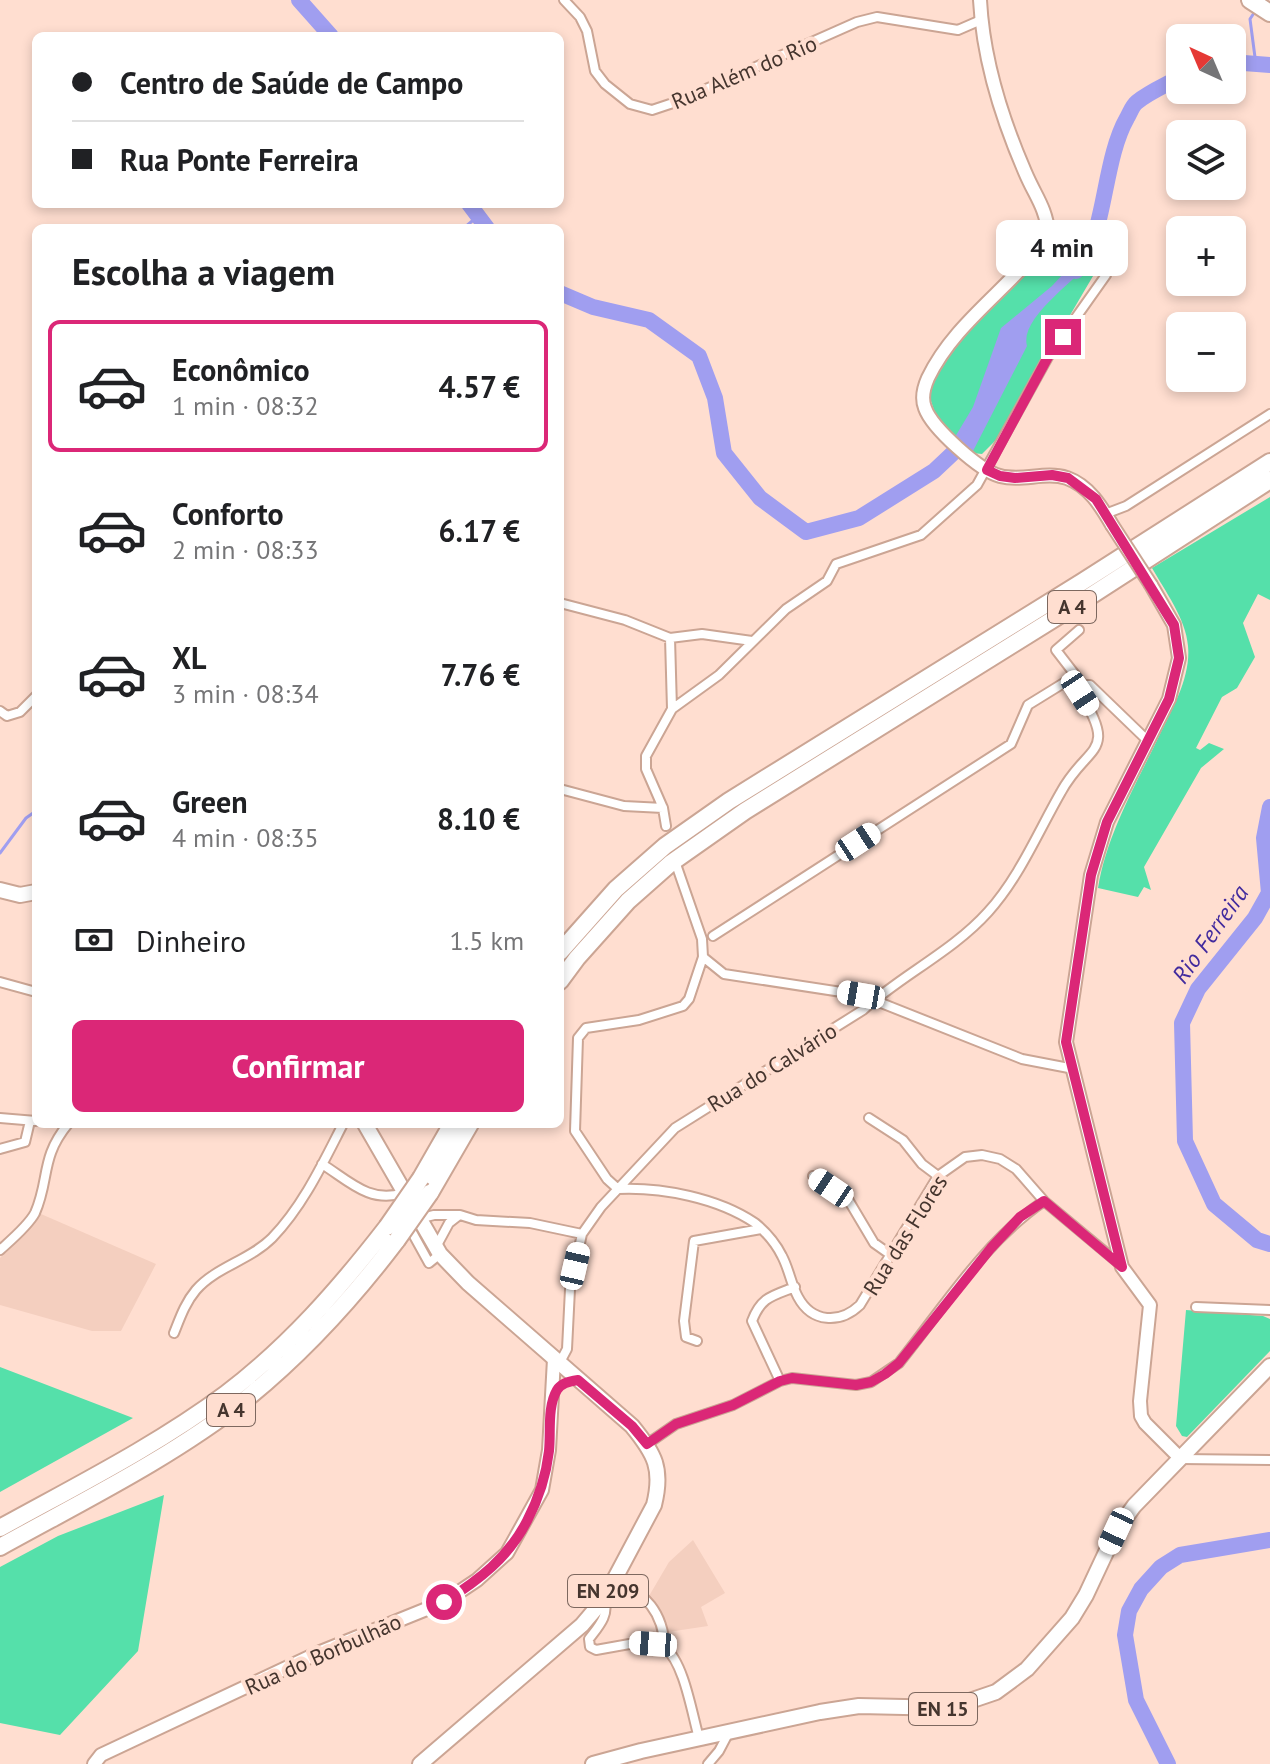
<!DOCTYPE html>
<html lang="pt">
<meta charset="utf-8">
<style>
:root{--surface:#fff;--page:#f6f6f6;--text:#202124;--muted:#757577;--line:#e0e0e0;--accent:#db2777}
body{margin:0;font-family:"PT Sans",sans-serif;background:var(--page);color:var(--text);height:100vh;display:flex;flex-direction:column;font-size:30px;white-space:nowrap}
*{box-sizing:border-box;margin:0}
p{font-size:26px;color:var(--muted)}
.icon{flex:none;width:44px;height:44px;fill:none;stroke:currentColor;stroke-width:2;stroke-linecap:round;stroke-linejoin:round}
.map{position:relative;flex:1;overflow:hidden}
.panel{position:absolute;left:32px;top:224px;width:532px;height:904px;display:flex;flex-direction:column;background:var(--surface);border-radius:12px;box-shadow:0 4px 12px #0003}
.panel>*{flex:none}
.top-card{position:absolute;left:32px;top:32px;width:532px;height:176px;border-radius:12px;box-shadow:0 4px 12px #0003;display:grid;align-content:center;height:176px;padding:0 40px;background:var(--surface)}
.needle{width:52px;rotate:316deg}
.buttons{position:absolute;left:1166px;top:24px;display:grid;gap:16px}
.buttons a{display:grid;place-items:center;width:80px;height:80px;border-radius:12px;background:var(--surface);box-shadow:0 4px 12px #0003;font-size:40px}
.end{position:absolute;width:36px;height:36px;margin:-18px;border:10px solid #db2777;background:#fff;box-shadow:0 0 0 4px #fff}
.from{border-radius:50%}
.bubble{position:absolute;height:56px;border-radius:12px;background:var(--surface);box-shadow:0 4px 12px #0003;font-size:26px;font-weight:600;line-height:56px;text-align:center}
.car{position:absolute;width:24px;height:48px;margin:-24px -12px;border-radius:10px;box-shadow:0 0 6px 2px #0007;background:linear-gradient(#fff 24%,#345 0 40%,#fff 0 76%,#345 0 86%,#fff 0)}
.top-card b{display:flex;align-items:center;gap:28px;height:76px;font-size:30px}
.top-card b+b{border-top:2px solid var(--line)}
.top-card i{width:20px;height:20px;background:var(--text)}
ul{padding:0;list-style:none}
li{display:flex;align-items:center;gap:24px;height:132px;margin:0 16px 12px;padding:0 24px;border:4px solid transparent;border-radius:12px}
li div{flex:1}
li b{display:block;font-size:30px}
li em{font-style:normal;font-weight:600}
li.active{border-color:var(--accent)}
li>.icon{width:72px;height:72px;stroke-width:1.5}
h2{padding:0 40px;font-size:36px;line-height:96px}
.pay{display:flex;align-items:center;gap:20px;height:88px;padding:0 40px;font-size:30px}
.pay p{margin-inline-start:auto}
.primary-button{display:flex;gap:16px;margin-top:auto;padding:16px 40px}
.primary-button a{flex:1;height:92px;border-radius:12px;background:var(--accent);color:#fff;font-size:32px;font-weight:600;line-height:92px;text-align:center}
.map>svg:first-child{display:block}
.built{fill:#f4cfbf}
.green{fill:#55e0aa}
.water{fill:#a09ef0}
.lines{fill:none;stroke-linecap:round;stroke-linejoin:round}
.stream{stroke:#a09ef0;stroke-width:3}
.river{stroke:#a09ef0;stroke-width:16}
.street-casing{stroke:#cba594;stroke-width:12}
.secondary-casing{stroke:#cba594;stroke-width:16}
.primary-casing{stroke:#cba594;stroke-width:18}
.highway-casing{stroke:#cba594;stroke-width:20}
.street{stroke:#fff;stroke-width:8}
.secondary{stroke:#fff;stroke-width:12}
.primary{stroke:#fff;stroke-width:14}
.highway{stroke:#fff;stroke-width:16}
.secondary-bridge-casing{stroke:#cba594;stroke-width:16;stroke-linecap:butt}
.highway-bridge-casing{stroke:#cba594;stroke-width:20;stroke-linecap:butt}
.secondary-bridge{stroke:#fff;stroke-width:12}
.highway-bridge{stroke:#fff;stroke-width:16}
.route{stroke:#db2777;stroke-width:10}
.labels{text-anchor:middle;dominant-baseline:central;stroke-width:8;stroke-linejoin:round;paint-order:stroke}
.shield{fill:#ffded0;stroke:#7d685f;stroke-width:2}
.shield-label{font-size:20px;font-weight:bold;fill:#45352e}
.street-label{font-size:22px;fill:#45352e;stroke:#ffded0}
.water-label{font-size:24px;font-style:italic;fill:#422b9e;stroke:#ffded0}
</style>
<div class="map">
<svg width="1270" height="1764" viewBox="0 0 1270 1764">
<rect width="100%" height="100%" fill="#ffded0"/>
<path class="built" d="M 41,1214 L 156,1264 L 121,1331 L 92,1331 L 0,1305 L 0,1258 Z
M 693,1540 L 725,1593 L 701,1607 L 708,1626 L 668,1632 L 657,1611 L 657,1604 L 649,1596 L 669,1562 Z"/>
<path class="green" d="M 1053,237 L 1103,259 L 998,438 L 982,454 L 972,453 L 937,419 L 929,395 L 935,378 L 970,326 L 1036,264 Z
M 1270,497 L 1270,600 L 1258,594 L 1243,623 L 1255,657 L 1237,688 L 1222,697 L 1196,748 L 1200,750 L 1209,743 L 1224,749 L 1201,768 L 1144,867 L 1151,890 L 1144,887 L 1138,897 L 1098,888 C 1107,833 1137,783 1160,734 C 1173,708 1191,676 1188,646 C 1186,619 1165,591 1152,568 Z
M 1186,1310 L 1263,1316 L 1270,1319 L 1270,1351 L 1187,1437 L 1182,1436 L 1176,1426 Z
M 0,1367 L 133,1418 L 0,1492 Z
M 164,1495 L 138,1651 L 60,1735 L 0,1723 L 0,1567 L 58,1536 Z"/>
<path class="water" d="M 1080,250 L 1095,256 C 1078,280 1019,317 1027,346 L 972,453 L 955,437 L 973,407 L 1001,328 L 1052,286 L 1076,260 Z"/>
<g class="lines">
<path class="stream" d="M 1256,10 L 1250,19 L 1256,65
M 464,228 L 478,216
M 0,853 L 26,818 L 36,811"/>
<path class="river" d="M 299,0 L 331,36
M 1232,65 L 1244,63 L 1270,65
M 469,204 L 487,228
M 1076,271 C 1106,240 1102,162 1127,118 C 1130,113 1132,106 1137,102 C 1149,92 1166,85 1180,77
M 560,293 L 593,307 L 649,320 L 699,356 L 715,398 L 724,453 L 760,498 L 806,532 L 859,518 L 934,471 L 969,438
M 1270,807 L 1264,838 L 1269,893 L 1255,918 L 1198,989 L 1182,1023 L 1185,1141 L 1214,1204 L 1257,1240 L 1270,1244
M 1168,1764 L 1136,1700 L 1125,1635 L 1129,1611 L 1141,1589 L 1161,1567 L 1180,1555 L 1270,1540"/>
<defs>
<path id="street" d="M 564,0 L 580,17 L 587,31 L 595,71 L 605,84 L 630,104 L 652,110 L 679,101 L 857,22 L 877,17 L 958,30 L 981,20
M 1105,514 L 1126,506 L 1270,414
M 560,603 L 625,620 L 670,638 L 702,634 L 752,641
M 1079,630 L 1056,650 L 1083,685 L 1090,685 L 1147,740
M 670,638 L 672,709
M 0,711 L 7,716 L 20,712 L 36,696
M 560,789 L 624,806 L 663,808
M 666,826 L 663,808 L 646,769 L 646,756 L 672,709 L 719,675 L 786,609 L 827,581 L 836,564 L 921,535 L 977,485 L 1048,357 L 1106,275 L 1113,251
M 713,936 L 1011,744 L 1028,705 L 1075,676
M 703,957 L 724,974 L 861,995 L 1022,1059 L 1074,1069
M 0,982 L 36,992
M 0,1118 L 36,1121
M 869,1118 L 903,1140 L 922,1164 L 938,1176
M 0,1149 L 25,1142 L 30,1121
M 322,1164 C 349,1181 370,1204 403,1193
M 813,1176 L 849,1201 L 874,1243 L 891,1255
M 618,1189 C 662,1187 718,1198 755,1223 C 766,1232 776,1244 782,1256 C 789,1269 791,1284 798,1297 C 812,1323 840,1324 860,1305 L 938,1176 L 965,1157 L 982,1155 L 1000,1159 L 1016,1169 L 1044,1201 L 1122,1266
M 618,1189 L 607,1179 L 575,1131 L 578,1038 L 586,1028 L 639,1020 L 683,1006 L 689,999 L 703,957 L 702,939 L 677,867
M 421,1224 L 426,1217 L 434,1215 L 460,1215 L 476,1220 L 530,1223 L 582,1234
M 408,1225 L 429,1263 L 440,1254
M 436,1247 L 449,1223 L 458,1216
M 0,1250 C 11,1240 28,1226 35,1213 C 50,1179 40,1158 68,1124
M 1196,1307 L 1270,1310
M 174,1333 C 180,1318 185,1303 196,1290 C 216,1267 250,1260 272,1238 C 303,1206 323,1163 343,1124
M 697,1341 L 686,1337 L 684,1321 L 694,1241 L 761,1229
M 559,1364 L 567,1349 L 570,1289 L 582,1234 L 601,1207 L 675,1128 L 863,1010 C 902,975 953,951 988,912 C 1019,878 1038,832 1061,792 C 1087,744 1119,755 1080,693 L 1083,685
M 780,1381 L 752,1321 C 761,1297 772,1296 795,1287
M 647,1444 L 676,1424 L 733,1405 L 780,1381 L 792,1378 L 856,1385 L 871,1382 L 899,1363 C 944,1307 984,1242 1044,1201
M 1181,1459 L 1270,1460
M 615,1578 C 646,1595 663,1611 665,1648 C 684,1662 692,1714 699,1738
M 604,1599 C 610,1615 598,1627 589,1639 L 590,1647 L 596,1650 L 635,1643 L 665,1648
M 708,1764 L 719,1751 L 729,1732"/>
<path id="secondary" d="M 980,0 C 983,58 1002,119 1025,172 C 1036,198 1045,205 1049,235 C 1013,287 956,320 928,378 C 924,387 921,398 925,408 C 932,428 980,471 1000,476 C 1022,482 1045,471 1067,478 C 1089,486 1101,506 1112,525
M 1151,585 L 1174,625 L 1179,658 L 1169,699 L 1107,822 L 1091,875 L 1066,1042 L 1122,1267 L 1150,1305 L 1140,1401 L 1141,1416 L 1145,1423 L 1180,1458
M 94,1764 L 101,1755 L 318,1653 L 444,1602 L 477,1580 L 507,1553 L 542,1490 L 549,1450 L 554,1359"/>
<path id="primary" d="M 0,890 L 20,895 L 36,892
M 365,1124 L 440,1254 L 468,1283 L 632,1426 C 655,1454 663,1469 654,1505 L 604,1599 L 582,1625 L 420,1764
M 593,1764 L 641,1751 L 820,1712 L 859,1706 L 949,1708 L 996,1692 L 1027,1669 L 1072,1618 L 1086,1595 L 1116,1531 L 1134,1506 L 1270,1366"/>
<path id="highway" d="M 1250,0 L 1270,13
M 560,952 L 616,889 L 665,846 L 729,801 L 1082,582 L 1270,462
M 560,981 L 577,958 L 628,901 L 671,863 L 745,811 L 1092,595 L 1270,480
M 421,1178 L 452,1124
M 430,1193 L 470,1124
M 0,1528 C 76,1486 156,1446 226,1394 C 289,1346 339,1289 387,1227
M 0,1547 C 83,1501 171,1458 246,1399 C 303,1353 353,1298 397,1240"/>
</defs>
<use href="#street" class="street-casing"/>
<use href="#secondary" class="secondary-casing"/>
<use href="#primary" class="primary-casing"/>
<use href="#highway" class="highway-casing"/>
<use href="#street" class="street"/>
<use href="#secondary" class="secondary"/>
<use href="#primary" class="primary"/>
<use href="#highway" class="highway"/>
<defs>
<path id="secondary-bridge" d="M 1112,525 L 1151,585"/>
<path id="highway-bridge" d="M 387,1227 L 421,1178
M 397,1240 L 430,1193"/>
</defs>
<use href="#secondary-bridge" class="secondary-bridge-casing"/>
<use href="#highway-bridge" class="highway-bridge-casing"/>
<use href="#secondary-bridge" class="secondary-bridge"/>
<use href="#highway-bridge" class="highway-bridge"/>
</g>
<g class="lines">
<path class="route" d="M 444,1602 C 479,1580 508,1558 527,1521 C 539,1498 546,1477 549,1451 C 551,1432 547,1407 557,1390 C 561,1383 570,1381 578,1380 L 632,1426 L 647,1444 L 676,1424 L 733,1405 L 780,1381 L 792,1378 L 856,1385 L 871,1382 L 885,1374 L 899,1363 L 991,1248 L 1020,1217 L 1044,1201 L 1122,1267 L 1066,1042 L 1091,875 L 1107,822 L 1169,699 L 1179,658 L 1174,625 L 1096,499 L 1068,478 L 1052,475 L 1015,478 L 1000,476 L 987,470 L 1048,357 L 1063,337"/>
</g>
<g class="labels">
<g class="shield">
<rect x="1048" y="591" width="48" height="32" rx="6"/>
<rect x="207" y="1394" width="48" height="32" rx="6"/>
<rect x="568" y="1575" width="80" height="32" rx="6"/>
<rect x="909" y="1693" width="68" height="32" rx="6"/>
</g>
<g class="shield-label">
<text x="1072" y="607">A 4</text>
<text x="231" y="1410">A 4</text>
<text x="608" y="1591">EN 209</text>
<text x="943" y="1709">EN 15</text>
</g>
<g class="street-label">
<text transform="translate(744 72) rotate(-23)">Rua Além do Rio</text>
<text transform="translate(772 1067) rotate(-32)">Rua do Calvário</text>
<text transform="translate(905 1235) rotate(-58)">Rua das Flores</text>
<text transform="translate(323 1654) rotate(-24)">Rua do Borbulhão</text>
</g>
<g class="water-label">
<text transform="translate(1210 934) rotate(-55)">Rio Ferreira</text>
</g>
</g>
</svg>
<div class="buttons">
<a><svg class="needle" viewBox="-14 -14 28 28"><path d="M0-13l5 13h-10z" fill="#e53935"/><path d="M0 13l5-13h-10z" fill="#757577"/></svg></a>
<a><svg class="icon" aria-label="layers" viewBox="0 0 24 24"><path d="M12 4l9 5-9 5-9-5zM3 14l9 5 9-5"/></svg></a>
<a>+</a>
<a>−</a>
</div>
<i class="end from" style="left:444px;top:1602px"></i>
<i class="end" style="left:1063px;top:337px"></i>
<div class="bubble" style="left:996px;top:220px;width:132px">4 min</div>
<i class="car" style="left:1080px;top:693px;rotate:147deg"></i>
<i class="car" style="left:858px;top:842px;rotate:57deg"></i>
<i class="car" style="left:861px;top:995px;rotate:280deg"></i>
<i class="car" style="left:831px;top:1188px;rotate:304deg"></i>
<i class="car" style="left:575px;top:1266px;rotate:13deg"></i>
<i class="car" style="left:1116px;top:1531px;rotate:205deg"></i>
<i class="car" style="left:653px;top:1644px;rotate:274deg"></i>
<div class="top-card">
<b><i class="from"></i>Centro de Saúde de Campo</b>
<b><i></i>Rua Ponte Ferreira</b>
</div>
<section class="panel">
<h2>Escolha a viagem</h2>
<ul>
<li class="active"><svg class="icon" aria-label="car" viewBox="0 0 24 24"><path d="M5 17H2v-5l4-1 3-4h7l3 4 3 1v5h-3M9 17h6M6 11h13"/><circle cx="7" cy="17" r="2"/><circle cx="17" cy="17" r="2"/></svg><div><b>Econômico</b><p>1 min · 08:32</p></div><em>4.57 €</em></li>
<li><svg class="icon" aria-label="car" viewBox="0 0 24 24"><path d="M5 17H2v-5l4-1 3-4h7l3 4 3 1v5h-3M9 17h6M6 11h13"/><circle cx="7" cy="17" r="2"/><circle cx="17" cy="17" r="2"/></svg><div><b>Conforto</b><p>2 min · 08:33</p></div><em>6.17 €</em></li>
<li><svg class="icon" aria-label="car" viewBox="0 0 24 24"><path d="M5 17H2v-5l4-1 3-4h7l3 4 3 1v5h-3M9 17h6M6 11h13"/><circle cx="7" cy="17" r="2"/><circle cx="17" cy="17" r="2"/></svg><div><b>XL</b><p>3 min · 08:34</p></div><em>7.76 €</em></li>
<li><svg class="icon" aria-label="car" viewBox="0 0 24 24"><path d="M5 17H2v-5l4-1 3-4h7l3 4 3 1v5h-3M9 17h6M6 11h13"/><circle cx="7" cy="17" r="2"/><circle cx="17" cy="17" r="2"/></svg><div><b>Green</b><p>4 min · 08:35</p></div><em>8.10 €</em></li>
</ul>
<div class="pay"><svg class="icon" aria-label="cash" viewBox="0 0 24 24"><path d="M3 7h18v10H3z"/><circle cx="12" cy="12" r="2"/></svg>Dinheiro<p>1.5 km</p></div>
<div class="primary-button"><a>Confirmar</a></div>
</section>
</div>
